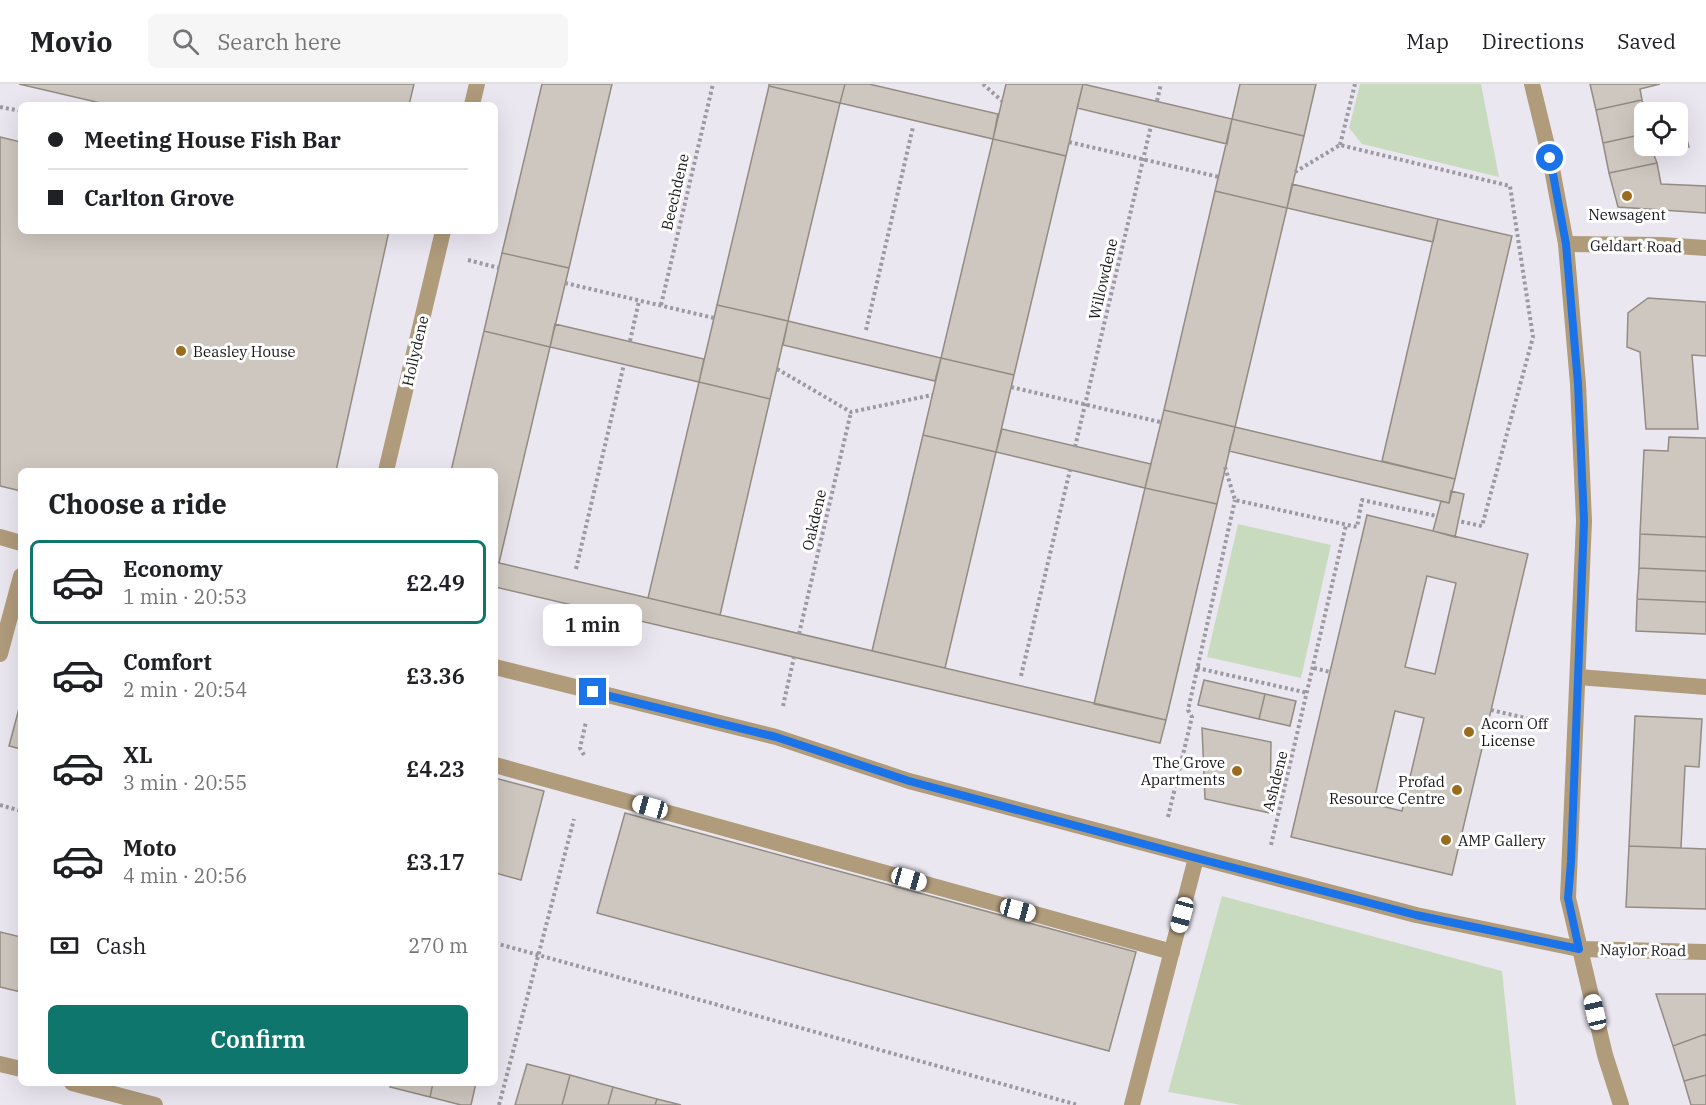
<!DOCTYPE html>
<meta charset="utf-8">
<style>
:root{--surface:#fff;--page:#f6f6f6;--text:#202124;--muted:#757577;--line:#e0e0e0;--accent:#0f766e}
body{margin:0;font-family:"IBM Plex Serif",serif;background:var(--page);color:var(--text);height:100vh;display:flex;flex-direction:column;font-size:22px;white-space:nowrap}
*{box-sizing:border-box;margin:0}
p{font-size:20px;color:var(--muted)}
.icon{flex:none;width:33px;height:33px;fill:none;stroke:currentColor;stroke-width:2;stroke-linecap:round;stroke-linejoin:round}
.map{position:relative;flex:1;overflow:hidden}
.details{position:absolute;left:18px;top:384px;width:480px;height:618px;display:flex;flex-direction:column;background:var(--surface);border-radius:9px;box-shadow:0 6px 24px #0002}
.details>*{flex:none}
.top-card{position:absolute;left:18px;top:18px;width:480px;height:132px;border-radius:9px;box-shadow:0 6px 24px #0002;display:grid;align-content:center;height:132px;padding:0 30px;background:var(--surface)}
.buttons{position:absolute;left:1634px;top:18px;display:grid;gap:12px}
.buttons a{display:grid;place-items:center;width:54px;height:54px;border-radius:9px;background:var(--surface);box-shadow:0 6px 24px #0002;font-size:30px}
.end{position:absolute;width:27px;height:27px;margin:-14px;border:8px solid #1a73e8;background:#fff;box-shadow:0 0 0 3px #fff}
.from{border-radius:50%}
.bubble{position:absolute;height:42px;border-radius:9px;background:var(--surface);box-shadow:0 6px 24px #0002;font-size:20px;font-weight:600;line-height:42px;text-align:center}
.car{position:absolute;width:18px;height:36px;margin:-18px -9px;border-radius:8px;box-shadow:0 0 4px 2px #0007;background:linear-gradient(#fff 24%,#345 0 40%,#fff 0 76%,#345 0 86%,#fff 0)}
.top-card b{display:flex;align-items:center;gap:21px;height:57px;font-size:22px}
.top-card b+b{border-top:2px solid var(--line)}
.top-card i{width:15px;height:15px;background:var(--text)}
ul{padding:0;list-style:none}
li{display:flex;align-items:center;gap:18px;height:84px;margin:0 12px 9px;padding:0 18px;border:3px solid transparent;border-radius:9px}
li div{flex:1}
li b{display:block;font-size:22px}
li em{font-style:normal;font-weight:600}
li.selected{border-color:var(--accent)}
li>.icon{width:54px;height:54px;stroke-width:1.5}
h2{padding:0 30px;font-size:27px;line-height:72px}
.pay{display:flex;align-items:center;gap:15px;height:66px;padding:0 30px;font-size:22px}
.pay p{margin-inline-start:auto}
.cta{display:flex;gap:12px;margin-top:auto;padding:12px 30px}
.cta a{flex:1;height:69px;border-radius:9px;background:var(--accent);color:#fff;font-size:24px;font-weight:600;line-height:69px;text-align:center}
header{display:flex;align-items:center;gap:36px;box-sizing:border-box;height:84px;padding:0 30px;background:var(--surface);border-bottom:2px solid var(--line)}
header strong{font-size:28px}
nav{display:flex;gap:33px;margin-inline-start:auto;font-size:21px}
.search{width:420px;height:54px;background:var(--page);display:flex;align-items:center;gap:15px;box-sizing:border-box;padding:0 21px;border-radius:9px;color:var(--muted);font-size:22px}
.map>svg:first-child{display:block}
.green{fill:#c9dbbf}
.building{fill:#cec7bf;stroke:#938c84;stroke-width:1.5;fill-rule:evenodd}
.lines{fill:none;stroke-linecap:round;stroke-linejoin:round}
.path{stroke:#9c99a1;stroke-width:4;stroke-dasharray:3 3;stroke-linecap:butt}
.service{stroke:#b09b7b;stroke-width:16}
.minor{stroke:#b09b7b;stroke-width:16}
.tertiary{stroke:#b09b7b;stroke-width:16}
.route{stroke:#1a73e8;stroke-width:8}
.poi-dot{fill:#9b6c1e;stroke:#fff;stroke-width:2}
.labels{text-anchor:middle;dominant-baseline:central;stroke-width:6;stroke-linejoin:round;paint-order:stroke}
.street-label{font-size:15px;fill:#17161a;stroke:#fff}
.poi-label{font-size:15px;fill:#17161a;stroke:#fff;text-anchor:start}
</style>
<header>
<strong>Movio</strong>
<div class="search"><svg class="icon" aria-label="search" viewBox="0 0 24 24"><circle cx="10" cy="10" r="6"/><path d="M15 15l6 6"/></svg>Search here</div>
<nav><a>Map</a><a>Directions</a><a>Saved</a></nav>
</header>
<div class="map">
<svg width="1706" height="1021" viewBox="0 0 1706 1021">
<rect width="100%" height="100%" fill="#ebe7f1"/>
<path class="green" d="M 1360,0 L 1481,0 L 1499,93 L 1362,60 L 1349,44 Z
M 1238,440 L 1331,461 L 1301,594 L 1207,573 Z
M 1222,812 L 1502,887 L 1516,1021 L 1241,1021 L 1168,1008 Z"/>
<path class="building" d="M 19,0 L 414,0 L 409,21 L 109,21 Z
M 542,0 L 612,0 L 569,184 L 502,169 Z
M 769,0 L 845,0 L 840,19 L 769,2 Z
M 845,0 L 869,0 L 998,30 L 993,55 L 840,19 Z
M 1006,0 L 1083,0 L 1066,72 L 993,55 Z
M 1083,0 L 1232,35 L 1227,60 L 1077,24 Z
M 1240,0 L 1316,0 L 1304,52 L 1232,35 Z
M 1590,0 L 1660,0 L 1640,5 L 1642,16 L 1596,26 Z
M 769,2 L 840,19 L 788,237 L 717,221 Z
M 1642,16 L 1645,28 L 1679,21 L 1683,41 L 1677,42 L 1677,28 L 1644,28 L 1644,50 L 1603,59 L 1596,26 Z
M 1232,35 L 1304,52 L 1287,124 L 1215,107 Z
M 1683,41 L 1689,63 L 1654,71 L 1657,79 L 1609,89 L 1603,59 L 1644,50 L 1644,62 L 1677,62 L 1677,42 Z
M 0,53 L 21,58 L 21,147 L 389,147 L 336,387 L 21,387 L 21,407 L 0,402 Z
M 993,55 L 1066,72 L 1014,291 L 941,274 Z
M 1657,79 L 1661,100 L 1706,102 L 1706,129 L 1618,123 L 1609,89 Z
M 1292,100 L 1438,135 L 1433,158 L 1287,124 Z
M 1215,107 L 1287,124 L 1235,343 L 1164,326 Z
M 1438,135 L 1512,152 L 1455,395 L 1382,377 Z
M 502,169 L 569,184 L 550,263 L 484,247 Z
M 1648,214 L 1706,218 L 1706,272 L 1692,271 L 1698,345 L 1646,345 L 1640,268 L 1627,263 L 1628,229 Z
M 717,221 L 788,237 L 770,315 L 699,298 Z
M 788,237 L 941,274 L 935,297 L 783,261 Z
M 555,240 L 704,275 L 699,298 L 550,263 Z
M 484,247 L 550,263 L 499,479 L 495,478 L 495,387 L 451,387 Z
M 941,274 L 1014,291 L 996,368 L 923,351 Z
M 699,298 L 770,315 L 720,531 L 648,514 Z
M 1164,326 L 1235,343 L 1217,420 L 1145,404 Z
M 1235,343 L 1455,395 L 1449,419 L 1229,367 Z
M 1002,345 L 1151,380 L 1145,404 L 996,368 Z
M 923,351 L 996,368 L 945,584 L 872,567 Z
M 1669,353 L 1706,354 L 1706,453 L 1640,450 L 1644,366 L 1668,367 Z
M 1145,404 L 1217,420 L 1166,636 L 1094,620 Z
M 1451,407 L 1464,410 L 1455,453 L 1433,447 L 1441,417 L 1449,419 Z
M 1367,431 L 1528,470 L 1452,791 L 1291,753 ZM 1427,492 L 1456,499 L 1435,590 L 1405,583 ZM 1395,627 L 1424,634 L 1402,727 L 1373,720 Z
M 1640,450 L 1706,453 L 1706,487 L 1639,484 Z
M 495,478 L 1166,636 L 1160,659 L 495,503 Z
M 1639,484 L 1706,487 L 1706,518 L 1637,515 Z
M 1637,515 L 1706,518 L 1706,550 L 1636,547 Z
M 1204,596 L 1265,610 L 1259,635 L 1198,621 Z
M 1265,610 L 1296,617 L 1290,642 L 1259,635 Z
M 21,617 L 21,665 L 9,662 Z
M 1635,632 L 1702,635 L 1699,683 L 1685,682 L 1681,764 L 1629,762 Z
M 1202,644 L 1271,658 L 1270,729 L 1205,715 Z
M 495,694 L 544,707 L 521,796 L 495,789 Z
M 625,729 L 1136,868 L 1109,967 L 597,829 Z
M 1629,762 L 1706,765 L 1706,825 L 1626,823 Z
M 0,848 L 21,853 L 21,908 L 0,903 Z
M 1656,910 L 1706,910 L 1706,950 L 1673,962 Z
M 1706,950 L 1706,991 L 1684,997 L 1673,962 Z
M 527,980 L 570,991 L 562,1021 L 515,1021 Z
M 570,991 L 613,1003 L 608,1021 L 562,1021 Z
M 1706,991 L 1706,1021 L 1691,1021 L 1684,997 Z
M 391,999 L 433,999 L 430,1013 L 390,1003 Z
M 433,999 L 476,999 L 471,1021 L 461,1021 L 430,1013 Z
M 613,1003 L 657,1015 L 655,1021 L 608,1021 Z
M 657,1015 L 681,1021 L 655,1021 Z"/>
<g class="lines">
<path class="path" d="M 983,0 L 1002,17
M 1157,17 L 1161,0
M 0,23 L 21,27
M 1069,58 L 1219,93
M 1340,61 L 1355,0
M 1295,88 L 1340,61 L 1510,102 L 1533,253 L 1482,442 L 1458,437
M 468,176 L 499,184
M 565,199 L 714,234
M 661,221 L 713,0
M 866,246 L 913,43
M 630,257 L 639,217
M 777,285 L 851,328 L 932,311
M 1011,303 L 1160,338
M 1075,363 L 1151,42
M 1225,383 L 1235,416 L 1357,443 L 1362,416 L 1437,432
M 576,485 L 624,280
M 799,550 L 851,328
M 1197,584 L 1308,609
M 1314,584 L 1330,588
M 1021,592 L 1070,386
M 783,622 L 794,573
M 1491,626 L 1543,638
M 584,671 L 580,664 L 586,638
M 0,721 L 21,727
M 1168,733 L 1192,633 L 1188,626 L 1235,416
M 1271,761 L 1346,441
M 495,859 L 1078,1021
M 499,1021 L 574,735"/>
<path class="service" d="M 0,570 L 21,492
M 1578,593 L 1706,603
M 495,681 L 1172,868
M 1132,1021 L 1196,774"/>
<path class="minor" d="M 472,21 L 477,0
M 1566,160 L 1662,161 L 1706,164
M 386,387 L 443,147
M 0,453 L 21,459
M 495,583 L 776,653 L 909,697 L 1416,831 L 1579,865 L 1706,868
M 0,980 L 21,985
M 72,999 L 155,1021"/>
<path class="tertiary" d="M 1532,0 L 1550,74 L 1566,160 L 1578,300 L 1584,437 L 1568,814 L 1605,971 L 1621,1021"/>
</g>
<g class="lines">
<path class="route" d="M 593,608 L 776,653 L 909,697 L 1196,774 L 1416,831 L 1579,865 L 1568,814 L 1571,778 L 1584,437 L 1578,300 L 1566,160 L 1550,74"/>
</g>
<g class="poi-dot">
<circle cx="1627" cy="112" r="6"/>
<circle cx="181" cy="267" r="6"/>
<circle cx="1469" cy="648" r="6"/>
<circle cx="1237" cy="687" r="6"/>
<circle cx="1457" cy="706" r="6"/>
<circle cx="1446" cy="756" r="6"/>
</g>
<g class="labels">
<g class="street-label">
<text transform="translate(675 108) rotate(-77)">Beechdene</text>
<text transform="translate(1636 162) rotate(1)">Geldart Road</text>
<text transform="translate(1103 195) rotate(-77)">Willowdene</text>
<text transform="translate(415 267) rotate(-77)">Hollydene</text>
<text transform="translate(814 436) rotate(-77)">Oakdene</text>
<text transform="translate(1275 697) rotate(-76)">Ashdene</text>
<text transform="translate(1643 866) rotate(1)">Naylor Road</text>
</g>
<g class="poi-label">
<text x="1627" y="130" text-anchor="middle">Newsagent</text>
<text x="193" y="267">Beasley House</text>
<text x="1481" y="639">Acorn Off<tspan x="1481" dy="17">License</tspan></text>
<text x="1225" y="678" text-anchor="end">The Grove<tspan x="1225" dy="17">Apartments</tspan></text>
<text x="1445" y="697" text-anchor="end">Profad<tspan x="1445" dy="17">Resource Centre</tspan></text>
<text x="1458" y="756">AMP Gallery</text>
</g>
</g>
</svg>
<div class="buttons">
<a><svg class="icon" aria-label="locate" viewBox="0 0 24 24"><circle cx="12" cy="12" r="6"/><path d="M12 2v4M12 18v4M2 12h4M18 12h4"/></svg></a>
</div>
<i class="end from" style="left:1550px;top:74px"></i>
<i class="end" style="left:593px;top:608px"></i>
<div class="bubble" style="left:543px;top:520px;width:99px">1 min</div>
<i class="car" style="left:650px;top:723px;rotate:286deg"></i>
<i class="car" style="left:909px;top:795px;rotate:106deg"></i>
<i class="car" style="left:1018px;top:826px;rotate:105deg"></i>
<i class="car" style="left:1182px;top:831px;rotate:195deg"></i>
<i class="car" style="left:1595px;top:928px;rotate:347deg"></i>
<div class="top-card">
<b><i class="from"></i>Meeting House Fish Bar</b>
<b><i></i>Carlton Grove</b>
</div>
<section class="details">
<h2>Choose a ride</h2>
<ul>
<li class="selected"><svg class="icon" aria-label="car" viewBox="0 0 24 24"><path d="M5 17H2v-5l4-1 3-4h7l3 4 3 1v5h-3M9 17h6M6 11h13"/><circle cx="7" cy="17" r="2"/><circle cx="17" cy="17" r="2"/></svg><div><b>Economy</b><p>1 min · 20:53</p></div><em>£2.49</em></li>
<li><svg class="icon" aria-label="car" viewBox="0 0 24 24"><path d="M5 17H2v-5l4-1 3-4h7l3 4 3 1v5h-3M9 17h6M6 11h13"/><circle cx="7" cy="17" r="2"/><circle cx="17" cy="17" r="2"/></svg><div><b>Comfort</b><p>2 min · 20:54</p></div><em>£3.36</em></li>
<li><svg class="icon" aria-label="car" viewBox="0 0 24 24"><path d="M5 17H2v-5l4-1 3-4h7l3 4 3 1v5h-3M9 17h6M6 11h13"/><circle cx="7" cy="17" r="2"/><circle cx="17" cy="17" r="2"/></svg><div><b>XL</b><p>3 min · 20:55</p></div><em>£4.23</em></li>
<li><svg class="icon" aria-label="car" viewBox="0 0 24 24"><path d="M5 17H2v-5l4-1 3-4h7l3 4 3 1v5h-3M9 17h6M6 11h13"/><circle cx="7" cy="17" r="2"/><circle cx="17" cy="17" r="2"/></svg><div><b>Moto</b><p>4 min · 20:56</p></div><em>£3.17</em></li>
</ul>
<div class="pay"><svg class="icon" aria-label="cash" viewBox="0 0 24 24"><path d="M3 7h18v10H3z"/><circle cx="12" cy="12" r="2"/></svg>Cash<p>270 m</p></div>
<div class="cta"><a>Confirm</a></div>
</section>
</div>
